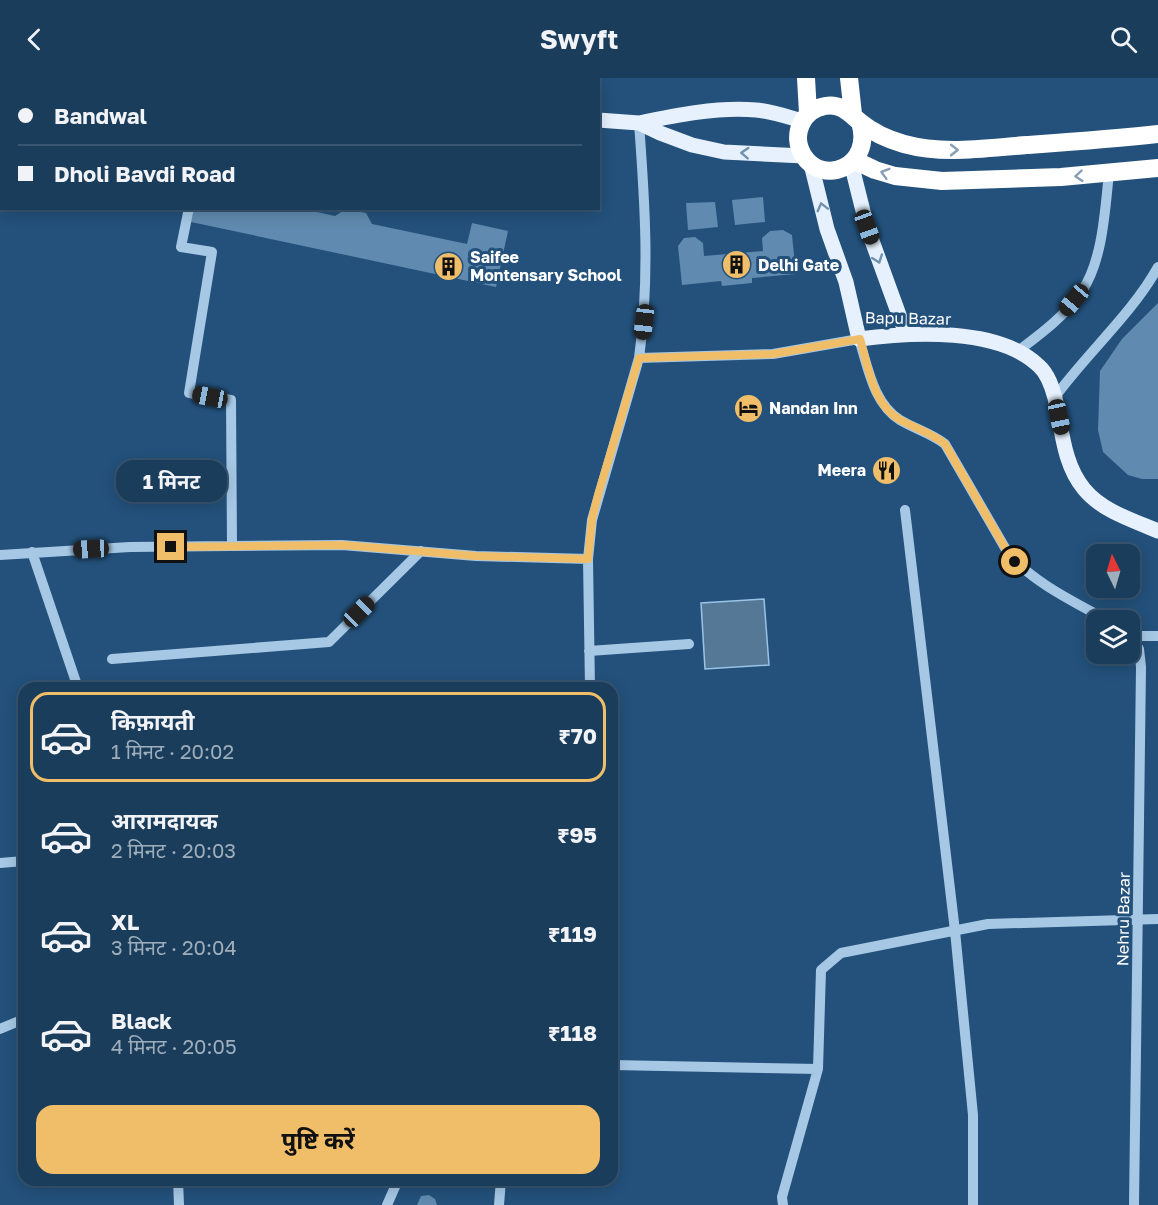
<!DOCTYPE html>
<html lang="hi">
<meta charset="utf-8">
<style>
:root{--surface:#1a3d5c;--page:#234462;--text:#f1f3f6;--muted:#9faebb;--line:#385672;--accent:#f0bd69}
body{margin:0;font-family:"Golos Text","Noto Sans Devanagari",sans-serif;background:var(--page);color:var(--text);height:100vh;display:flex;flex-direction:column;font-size:22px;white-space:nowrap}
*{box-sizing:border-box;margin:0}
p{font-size:20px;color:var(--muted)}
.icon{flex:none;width:33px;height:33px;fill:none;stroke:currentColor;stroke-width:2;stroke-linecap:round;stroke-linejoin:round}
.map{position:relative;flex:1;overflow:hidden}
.sheet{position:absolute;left:18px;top:604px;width:600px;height:504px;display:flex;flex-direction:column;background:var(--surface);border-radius:18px;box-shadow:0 3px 15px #0003,0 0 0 2px var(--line)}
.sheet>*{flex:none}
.top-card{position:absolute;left:0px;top:0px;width:600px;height:132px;box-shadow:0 3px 15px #0003,0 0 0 2px var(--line);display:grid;align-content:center;height:132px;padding:0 18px;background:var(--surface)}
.needle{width:39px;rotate:355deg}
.buttons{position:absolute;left:1086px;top:466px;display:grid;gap:12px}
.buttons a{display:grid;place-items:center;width:54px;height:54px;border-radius:12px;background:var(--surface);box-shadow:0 3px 15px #0003,0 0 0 2px var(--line);font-size:30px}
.end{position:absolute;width:27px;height:27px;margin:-14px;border:8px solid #f0bd69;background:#111;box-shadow:0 0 0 3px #111}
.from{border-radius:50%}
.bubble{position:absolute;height:42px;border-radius:18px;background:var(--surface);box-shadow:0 3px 15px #0003,0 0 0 2px var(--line);font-size:20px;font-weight:700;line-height:42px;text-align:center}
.car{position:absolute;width:18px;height:36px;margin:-18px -9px;border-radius:8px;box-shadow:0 0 4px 2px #0007;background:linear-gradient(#222 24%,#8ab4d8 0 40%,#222 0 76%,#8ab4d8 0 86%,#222 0)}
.top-card b{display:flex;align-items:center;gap:21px;height:57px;font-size:22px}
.top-card b+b{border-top:2px solid var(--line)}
.top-card i{width:15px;height:15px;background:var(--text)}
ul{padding:10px 0 0;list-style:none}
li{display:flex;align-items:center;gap:18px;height:90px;margin:0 12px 9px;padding:0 6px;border:3px solid transparent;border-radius:18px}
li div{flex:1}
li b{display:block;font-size:22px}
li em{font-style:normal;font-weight:700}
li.current{border-color:var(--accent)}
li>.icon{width:54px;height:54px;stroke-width:1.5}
.button{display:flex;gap:12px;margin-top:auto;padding:12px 18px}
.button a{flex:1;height:69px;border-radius:18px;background:var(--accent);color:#111;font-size:24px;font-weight:700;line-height:69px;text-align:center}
header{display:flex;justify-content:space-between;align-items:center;height:78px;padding:0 18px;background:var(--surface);font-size:27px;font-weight:700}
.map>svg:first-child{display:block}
.water{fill:#567897;stroke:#9ac4e6;stroke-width:1.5}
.building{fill:#608aaf}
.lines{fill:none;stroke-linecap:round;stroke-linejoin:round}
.minor{stroke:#a6c8e5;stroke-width:10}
.major{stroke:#e6f1fd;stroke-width:15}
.highway{stroke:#fff;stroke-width:18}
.oneway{stroke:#869fb6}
.oneway2{stroke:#7191af}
.route{stroke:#f0bd69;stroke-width:8}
.labels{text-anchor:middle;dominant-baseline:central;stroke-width:6;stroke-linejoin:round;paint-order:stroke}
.poi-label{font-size:16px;font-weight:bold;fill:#fff;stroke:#23517b;text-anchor:start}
.street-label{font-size:16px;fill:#fff;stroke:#23517b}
</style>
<header><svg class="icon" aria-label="back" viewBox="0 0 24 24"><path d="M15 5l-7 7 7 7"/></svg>Swyft<svg class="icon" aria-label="search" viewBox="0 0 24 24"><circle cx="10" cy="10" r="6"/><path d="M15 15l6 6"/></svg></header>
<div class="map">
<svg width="1158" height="1127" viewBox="0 0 1158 1127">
<rect width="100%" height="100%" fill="#23517b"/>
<path class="water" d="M 764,521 L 769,587 L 705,591 L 701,525 Z"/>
<path class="building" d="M 763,119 L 765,144 L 735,147 L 732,122 Z
M 715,124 L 718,149 L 688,152 L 686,125 Z
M 194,130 L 299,130 L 335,138 L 346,131 L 366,135 L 372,146 L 467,166 L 472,145 L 508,153 L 496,209 L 191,144 Z
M 783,152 L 792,157 L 796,196 L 752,200 L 752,205 L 722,208 L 721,203 L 682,207 L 678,168 L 684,160 L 695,159 L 703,165 L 704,178 L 763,173 L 762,160 L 770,153 Z
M 1158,225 L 1158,401 L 1142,401 L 1128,397 L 1103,374 L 1098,352 L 1100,293 L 1122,261 Z
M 429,1117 L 435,1121 L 437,1127 L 417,1127 L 421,1118 Z"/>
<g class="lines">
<path class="minor" d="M 190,0 L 190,2
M 639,45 C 645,126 650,200 639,280
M 0,85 L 2,85
M 189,130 L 181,169 L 212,174 L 189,315 L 231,322 L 232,468
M 1018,273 C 1042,255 1066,237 1082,213 C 1103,182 1105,131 1109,95
M 1055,319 C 1087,275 1132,236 1158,189
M 905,432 L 955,853 L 973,1037 L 973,1127
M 32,474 L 78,610
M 0,477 L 130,469 L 342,467 L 476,478 L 588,481
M 1130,558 L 1158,558
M 1130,559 L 1139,571 L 1141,589 L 1134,1127
M 589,573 L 689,566
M 112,581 L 329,564 L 421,473
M 590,610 L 588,481 L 592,442 L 639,280 L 773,276 L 859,261 C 868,289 873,325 900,342 C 915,351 931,355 945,366 L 1008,475 C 1032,504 1076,525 1109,543
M 0,785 L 24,783
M 0,951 L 24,941
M 612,987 L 818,991 L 782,1119 L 783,1127
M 818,991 L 821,892 L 841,875 L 988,846 L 1158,841
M 178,1102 L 179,1127
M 387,1127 L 398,1102
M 499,1127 L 501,1102"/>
<path class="major" d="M 445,0 L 450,2
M 598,42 L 639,45 L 660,55 L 692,67 L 724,74 L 804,78
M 639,45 C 677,37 716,29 756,32 C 771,33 788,39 802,43
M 851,85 L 867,149 L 906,256
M 811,86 L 827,151 L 846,204 L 859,261 C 911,254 999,249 1039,288 C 1048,296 1052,309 1055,320 C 1062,350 1063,386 1084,411 C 1102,433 1132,442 1158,453"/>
<path class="highway" d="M 806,0 L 808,35
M 849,0 L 853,36
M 860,44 C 874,89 822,109 803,77 C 791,57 802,32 825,28 C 841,25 849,35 860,44 C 872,54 890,62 904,66 C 944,77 986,70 1027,67 C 1070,64 1114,61 1158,56
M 854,82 L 875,92 L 895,98 L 942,103 L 1061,99 L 1158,90"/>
</g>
<defs><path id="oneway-chevron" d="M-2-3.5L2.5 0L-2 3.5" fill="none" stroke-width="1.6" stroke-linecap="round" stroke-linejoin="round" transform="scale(1.5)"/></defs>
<g class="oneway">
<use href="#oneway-chevron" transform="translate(954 72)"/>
<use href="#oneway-chevron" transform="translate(885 95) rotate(-164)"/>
<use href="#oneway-chevron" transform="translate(1079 98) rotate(175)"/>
</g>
<g class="oneway2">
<use href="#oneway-chevron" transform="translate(745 75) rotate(-177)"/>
<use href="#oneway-chevron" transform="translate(822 129) rotate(-104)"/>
<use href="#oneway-chevron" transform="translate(878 181) rotate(70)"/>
</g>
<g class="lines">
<path class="route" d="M 171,469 L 342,467 L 476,478 L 588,481 L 592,441 L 598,417 L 639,280 L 773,276 L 860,261 C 869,291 873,329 904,344 C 918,351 933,356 945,366 L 1008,475 L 1015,484"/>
</g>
<defs>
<symbol id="building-disc" viewBox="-11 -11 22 22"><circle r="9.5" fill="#f0bd69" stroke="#23517b"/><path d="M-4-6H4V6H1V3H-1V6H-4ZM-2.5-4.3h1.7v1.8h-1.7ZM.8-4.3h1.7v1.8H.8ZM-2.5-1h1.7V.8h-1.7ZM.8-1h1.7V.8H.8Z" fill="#111"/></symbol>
<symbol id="hotel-disc" viewBox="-11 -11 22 22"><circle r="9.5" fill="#f0bd69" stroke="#23517b"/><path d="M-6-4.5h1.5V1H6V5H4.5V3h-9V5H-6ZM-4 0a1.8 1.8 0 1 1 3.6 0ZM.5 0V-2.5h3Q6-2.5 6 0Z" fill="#111"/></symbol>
<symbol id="restaurant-disc" viewBox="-11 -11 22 22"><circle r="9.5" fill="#f0bd69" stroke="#23517b"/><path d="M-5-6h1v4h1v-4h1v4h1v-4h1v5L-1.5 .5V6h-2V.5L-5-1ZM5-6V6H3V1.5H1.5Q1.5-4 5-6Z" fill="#111"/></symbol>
</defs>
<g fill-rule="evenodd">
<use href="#building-disc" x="720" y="170" width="33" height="33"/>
<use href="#building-disc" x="432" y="172" width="33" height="33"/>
<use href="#hotel-disc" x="732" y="314" width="33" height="33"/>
<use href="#restaurant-disc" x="870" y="376" width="33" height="33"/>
</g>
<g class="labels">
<g class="poi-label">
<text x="470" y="179">Saifee<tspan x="470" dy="18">Montensary School</tspan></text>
<text x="758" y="187">Delhi Gate</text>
<text x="769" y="330">Nandan Inn</text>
<text x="866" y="392" text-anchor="end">Meera</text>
</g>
<g class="street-label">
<text transform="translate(908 240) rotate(1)">Bapu Bazar</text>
<text transform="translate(1123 841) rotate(-89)">Nehru Bazar</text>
</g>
</g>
</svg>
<div class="buttons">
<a><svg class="needle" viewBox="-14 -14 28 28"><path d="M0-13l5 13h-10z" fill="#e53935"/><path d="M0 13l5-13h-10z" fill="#9faebb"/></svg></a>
<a><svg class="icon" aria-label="layers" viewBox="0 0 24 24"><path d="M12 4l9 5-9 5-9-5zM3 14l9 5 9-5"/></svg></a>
</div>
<i class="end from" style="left:1015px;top:484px"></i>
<i class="end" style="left:171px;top:469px"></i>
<div class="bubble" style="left:116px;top:382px;width:111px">1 मिनट</div>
<i class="car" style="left:867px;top:149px;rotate:160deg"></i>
<i class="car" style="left:1074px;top:222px;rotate:220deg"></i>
<i class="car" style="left:644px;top:244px;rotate:187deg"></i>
<i class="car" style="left:210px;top:319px;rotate:281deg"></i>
<i class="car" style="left:1059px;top:339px;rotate:168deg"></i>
<i class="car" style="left:91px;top:471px;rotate:267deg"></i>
<i class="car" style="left:359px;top:534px;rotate:45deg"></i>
<div class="top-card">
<b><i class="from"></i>Bandwal</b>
<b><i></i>Dholi Bavdi Road</b>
</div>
<section class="sheet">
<ul>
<li class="current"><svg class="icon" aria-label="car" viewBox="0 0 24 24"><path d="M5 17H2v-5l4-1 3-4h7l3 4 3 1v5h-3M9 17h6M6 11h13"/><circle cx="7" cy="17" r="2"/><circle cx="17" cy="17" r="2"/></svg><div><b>किफ़ायती</b><p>1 मिनट · 20:02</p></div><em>₹70</em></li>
<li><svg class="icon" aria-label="car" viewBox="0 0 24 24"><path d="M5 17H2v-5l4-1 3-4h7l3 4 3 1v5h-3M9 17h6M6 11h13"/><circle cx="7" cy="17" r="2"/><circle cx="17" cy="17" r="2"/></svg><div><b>आरामदायक</b><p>2 मिनट · 20:03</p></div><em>₹95</em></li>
<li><svg class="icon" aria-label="car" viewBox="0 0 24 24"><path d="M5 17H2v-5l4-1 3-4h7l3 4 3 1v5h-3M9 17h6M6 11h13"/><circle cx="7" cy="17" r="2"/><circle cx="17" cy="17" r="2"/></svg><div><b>XL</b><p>3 मिनट · 20:04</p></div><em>₹119</em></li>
<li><svg class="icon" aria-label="car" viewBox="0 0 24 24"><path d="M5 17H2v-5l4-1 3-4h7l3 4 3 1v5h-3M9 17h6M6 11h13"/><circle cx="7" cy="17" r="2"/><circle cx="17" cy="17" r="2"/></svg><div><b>Black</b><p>4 मिनट · 20:05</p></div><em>₹118</em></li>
</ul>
<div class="button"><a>पुष्टि करें</a></div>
</section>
</div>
